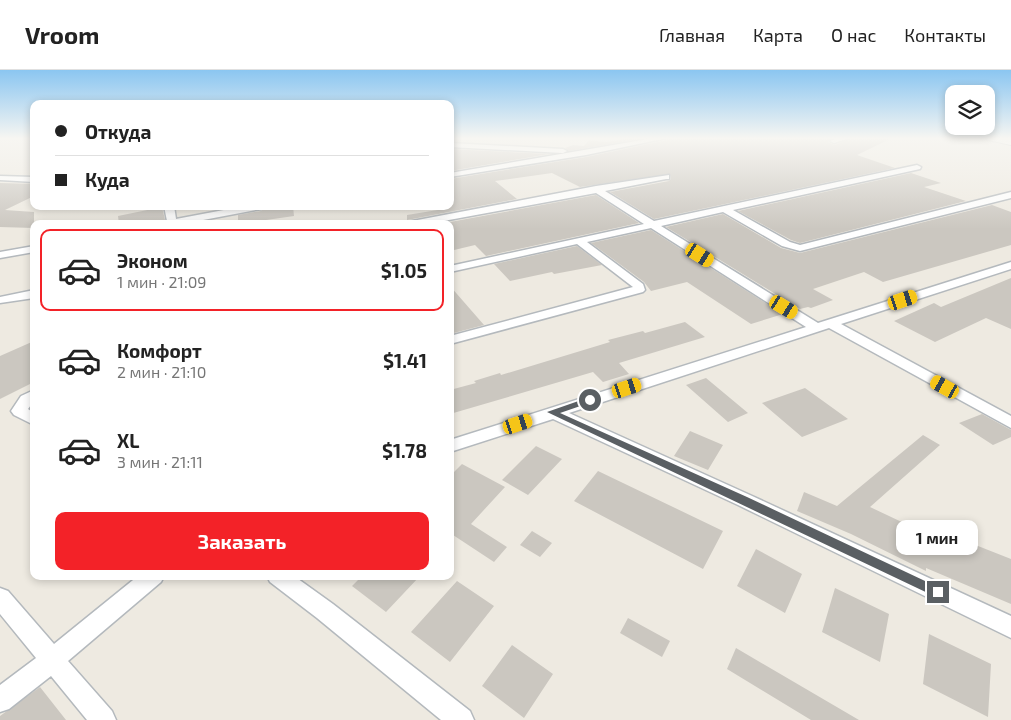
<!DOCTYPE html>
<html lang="ru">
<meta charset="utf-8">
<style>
:root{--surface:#fff;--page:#f2f2f2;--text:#222;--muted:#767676;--line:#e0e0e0;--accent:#f32228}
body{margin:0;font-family:"Exo 2",sans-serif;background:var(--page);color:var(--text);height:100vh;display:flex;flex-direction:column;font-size:19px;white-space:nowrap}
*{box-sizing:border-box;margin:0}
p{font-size:16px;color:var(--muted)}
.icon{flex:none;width:28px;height:28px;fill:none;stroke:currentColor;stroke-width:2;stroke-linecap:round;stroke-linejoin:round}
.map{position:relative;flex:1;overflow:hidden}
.sheet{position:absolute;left:30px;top:150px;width:424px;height:360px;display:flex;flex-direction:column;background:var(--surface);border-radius:10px;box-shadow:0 2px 8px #0003}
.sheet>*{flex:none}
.guide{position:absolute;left:30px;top:30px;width:424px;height:110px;border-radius:10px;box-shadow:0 2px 8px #0003;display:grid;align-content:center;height:110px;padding:0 25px;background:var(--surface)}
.tools{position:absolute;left:945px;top:15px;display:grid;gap:10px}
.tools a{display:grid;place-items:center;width:50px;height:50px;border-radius:10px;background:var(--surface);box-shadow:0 2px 8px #0003;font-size:25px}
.end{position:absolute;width:22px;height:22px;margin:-11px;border:6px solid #5a5f63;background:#fff;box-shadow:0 0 0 2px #fff}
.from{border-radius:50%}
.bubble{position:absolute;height:35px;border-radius:10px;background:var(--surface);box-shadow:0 2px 8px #0003;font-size:16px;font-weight:700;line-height:35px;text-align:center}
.car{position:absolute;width:15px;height:30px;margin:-15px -8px;border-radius:6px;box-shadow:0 0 4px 1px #0007;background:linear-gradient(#f5c518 24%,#345 0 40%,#f5c518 0 76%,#345 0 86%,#f5c518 0)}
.guide b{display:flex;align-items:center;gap:18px;height:48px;font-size:19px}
.guide b+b{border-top:1px solid var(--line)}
.guide i{width:12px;height:12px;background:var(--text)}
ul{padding:9px 0 0;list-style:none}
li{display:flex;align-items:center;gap:15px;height:82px;margin:0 10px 8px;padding:0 15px;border:2px solid transparent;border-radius:10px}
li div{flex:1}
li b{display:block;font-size:19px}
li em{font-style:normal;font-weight:700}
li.current{border-color:var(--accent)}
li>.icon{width:45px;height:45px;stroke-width:1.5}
.cta{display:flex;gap:10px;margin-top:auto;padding:10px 25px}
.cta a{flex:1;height:58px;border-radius:10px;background:var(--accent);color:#fff;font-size:20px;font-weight:700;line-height:58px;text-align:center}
header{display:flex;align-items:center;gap:30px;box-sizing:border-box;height:70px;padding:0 25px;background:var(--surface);border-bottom:1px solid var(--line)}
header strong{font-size:24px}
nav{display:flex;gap:28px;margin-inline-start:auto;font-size:18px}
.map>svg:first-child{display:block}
.building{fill:#cbc7c0}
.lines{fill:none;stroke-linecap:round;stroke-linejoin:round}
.minor-casing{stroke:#b4b9bd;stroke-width:3}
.tertiary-casing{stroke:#b4b9bd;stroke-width:2}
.minor{fill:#fff;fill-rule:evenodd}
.tertiary{fill:#fff;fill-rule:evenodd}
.route{fill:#5a5f63}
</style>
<header>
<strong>Vroom</strong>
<nav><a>Главная</a><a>Карта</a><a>О нас</a><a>Контакты</a></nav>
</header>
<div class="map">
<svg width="1011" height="650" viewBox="0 0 1011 650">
<rect width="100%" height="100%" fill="#eeeae1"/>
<path class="building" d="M 630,68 L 645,68 L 569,81 L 565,78 L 573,75 L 584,76 L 589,70 L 606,72 Z
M 669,68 L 834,68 L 828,72 L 835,75 L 851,68 L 892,68 L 857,85 L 895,98 L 654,149 L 610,122 L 669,111 L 671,109 L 670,104 L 580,117 L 552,103 L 495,111 L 517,129 L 407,150 L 407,145 L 450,138 L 450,109 L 586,87 L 667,70 Z
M 450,79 L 549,84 L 450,101 Z
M 911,103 L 941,113 L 924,117 L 966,131 L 800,173 L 791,170 L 738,141 Z
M 0,113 L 34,114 L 34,126 L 5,140 L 34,142 L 34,158 L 0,157 Z
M 596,125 L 639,153 L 486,186 L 475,175 L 450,181 L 450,154 L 439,154 Z
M 992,135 L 1011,142 L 1011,175 L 883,212 L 864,202 L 813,219 L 833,230 L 811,238 L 808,237 L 800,239 L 666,157 L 723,144 L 781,178 L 800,183 Z
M 267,136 L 293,136 L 294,146 L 238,154 L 238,145 L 261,141 Z
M 162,137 L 165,150 L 158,154 L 119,154 L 118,146 Z
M 651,160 L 783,244 L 751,254 L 687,212 L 651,221 L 644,212 L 591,173 Z
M 577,176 L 602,195 L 554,204 L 552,202 L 510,211 L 494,194 Z
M 1011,208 L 1011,259 L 986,248 L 935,272 L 894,251 L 934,233 L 941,237 Z
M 450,216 L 484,255 L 450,264 Z
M 685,252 L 705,267 L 619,293 L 629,304 L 603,312 L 593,302 L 450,344 L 450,320 L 476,313 L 474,311 L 500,303 L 501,305 L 610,272 L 608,270 L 643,261 L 645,263 Z
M 34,271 L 34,312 L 0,329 L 0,286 Z
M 706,308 L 748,343 L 728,352 L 686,315 Z
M 805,318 L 848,349 L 802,367 L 762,333 Z
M 982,344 L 1011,360 L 1011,367 L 993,375 L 959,353 Z
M 690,361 L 723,375 L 708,400 L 674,386 Z
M 923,365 L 940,375 L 870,437 L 944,472 L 945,463 L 1011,489 L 1011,534 L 926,498 L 926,501 L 851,464 L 797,441 L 804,422 L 837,436 Z
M 536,376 L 562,389 L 528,425 L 502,410 Z
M 462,394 L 505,417 L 471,454 L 507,477 L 494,492 L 450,463 L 450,406 Z
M 598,401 L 723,461 L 703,499 L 574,431 Z
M 532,461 L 552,473 L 540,487 L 520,475 Z
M 756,479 L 802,504 L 785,543 L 737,516 Z
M 362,506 L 420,506 L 386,542 L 352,516 Z
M 457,511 L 494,536 L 450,592 L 411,562 Z
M 835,518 L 889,544 L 880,592 L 822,562 Z
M 628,548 L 670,571 L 662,587 L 620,563 Z
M 929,564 L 991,594 L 988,647 L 923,614 Z
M 512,575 L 553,604 L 524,648 L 482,616 Z
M 736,578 L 859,650 L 811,650 L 727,599 Z
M 40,617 L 66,650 L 0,650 L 0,646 Z"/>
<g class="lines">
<defs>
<path id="minor" d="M 654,68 L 667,68 L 586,85 L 450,107 L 450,103 Z
M 838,68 L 849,68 L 834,73 L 830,71 Z
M 450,73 L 563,79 L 567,81 L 563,83 L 450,77 Z
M 917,95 L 921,97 L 920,99 L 733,140 L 790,172 L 800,175 L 1011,122 L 1011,128 L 800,181 L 782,176 L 723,142 L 661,156 L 818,253 L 1011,192 L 1011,199 L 841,254 L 1011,346 L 1011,358 L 829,258 L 569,343 L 750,425 L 1011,546 L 1011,568 L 738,435 L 553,349 L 450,382 L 450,370 L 806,257 L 651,158 L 587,172 L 643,214 L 645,220 L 643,222 L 450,274 L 450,266 L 633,217 L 577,174 L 450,202 L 450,196 L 644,154 L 596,123 L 427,154 L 405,154 L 407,152 L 596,116 L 669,105 L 669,109 L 666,109 L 605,121 L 654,151 Z
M 0,106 L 34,107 L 34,112 L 0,110 Z
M 164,136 L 174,136 L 176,149 L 245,136 L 265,136 L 261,139 L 182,154 L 160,154 L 167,151 Z
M 34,176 L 34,182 L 0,188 L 0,182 Z
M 34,220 L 34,228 L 0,233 L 0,227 Z
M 34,320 L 34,331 L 28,339 L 34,343 L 34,355 L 14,345 L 11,341 L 21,326 Z
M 138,506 L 164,506 L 161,512 L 68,591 L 112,641 L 116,650 L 87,650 L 51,606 L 9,639 L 0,642 L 0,615 L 36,588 L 0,544 L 0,518 L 8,521 L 54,574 Z
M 267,506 L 294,506 L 333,534 L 470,641 L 474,650 L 441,650 L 317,548 L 270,512 Z"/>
<path id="tertiary" d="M 986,68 L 1011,69 L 1011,75 L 988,70 Z"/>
</defs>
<use href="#minor" class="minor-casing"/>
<use href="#tertiary" class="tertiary-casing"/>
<use href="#minor" class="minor"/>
<use href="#tertiary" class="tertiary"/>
</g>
<linearGradient id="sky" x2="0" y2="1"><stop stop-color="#8bc6f1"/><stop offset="0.43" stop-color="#f7f6f2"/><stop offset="1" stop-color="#f7f6f2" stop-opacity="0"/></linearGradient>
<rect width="1011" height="159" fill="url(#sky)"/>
<path class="route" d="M 590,327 L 594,330 L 592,332 L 560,343 L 747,427 L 942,519 L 944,522 L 942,526 L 938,528 L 934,526 L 547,342 Z"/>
</svg>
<div class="tools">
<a><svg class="icon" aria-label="layers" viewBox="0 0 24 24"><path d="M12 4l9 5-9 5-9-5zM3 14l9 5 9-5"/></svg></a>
</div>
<i class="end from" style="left:590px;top:330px"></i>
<i class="end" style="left:938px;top:522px"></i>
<div class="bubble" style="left:896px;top:450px;width:82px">1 мин</div>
<i class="car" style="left:700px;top:185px;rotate:122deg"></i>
<i class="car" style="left:903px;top:230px;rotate:72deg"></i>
<i class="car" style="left:784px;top:237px;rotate:121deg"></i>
<i class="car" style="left:945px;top:317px;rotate:299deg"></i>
<i class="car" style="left:627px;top:318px;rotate:72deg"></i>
<i class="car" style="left:518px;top:354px;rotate:72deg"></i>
<div class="guide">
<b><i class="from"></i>Откуда</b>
<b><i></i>Куда</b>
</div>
<section class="sheet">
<ul>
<li class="current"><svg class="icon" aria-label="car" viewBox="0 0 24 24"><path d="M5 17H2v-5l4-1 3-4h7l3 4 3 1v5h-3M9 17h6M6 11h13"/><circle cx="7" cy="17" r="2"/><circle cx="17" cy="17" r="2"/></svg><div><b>Эконом</b><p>1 мин · 21:09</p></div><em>$1.05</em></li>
<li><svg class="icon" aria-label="car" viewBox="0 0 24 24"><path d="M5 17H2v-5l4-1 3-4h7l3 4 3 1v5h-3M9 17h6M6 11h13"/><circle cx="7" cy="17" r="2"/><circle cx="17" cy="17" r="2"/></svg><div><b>Комфорт</b><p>2 мин · 21:10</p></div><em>$1.41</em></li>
<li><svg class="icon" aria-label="car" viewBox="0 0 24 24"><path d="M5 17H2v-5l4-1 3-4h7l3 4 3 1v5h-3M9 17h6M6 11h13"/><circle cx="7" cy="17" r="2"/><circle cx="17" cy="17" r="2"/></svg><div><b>XL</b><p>3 мин · 21:11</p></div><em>$1.78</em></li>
</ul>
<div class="cta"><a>Заказать</a></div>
</section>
</div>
